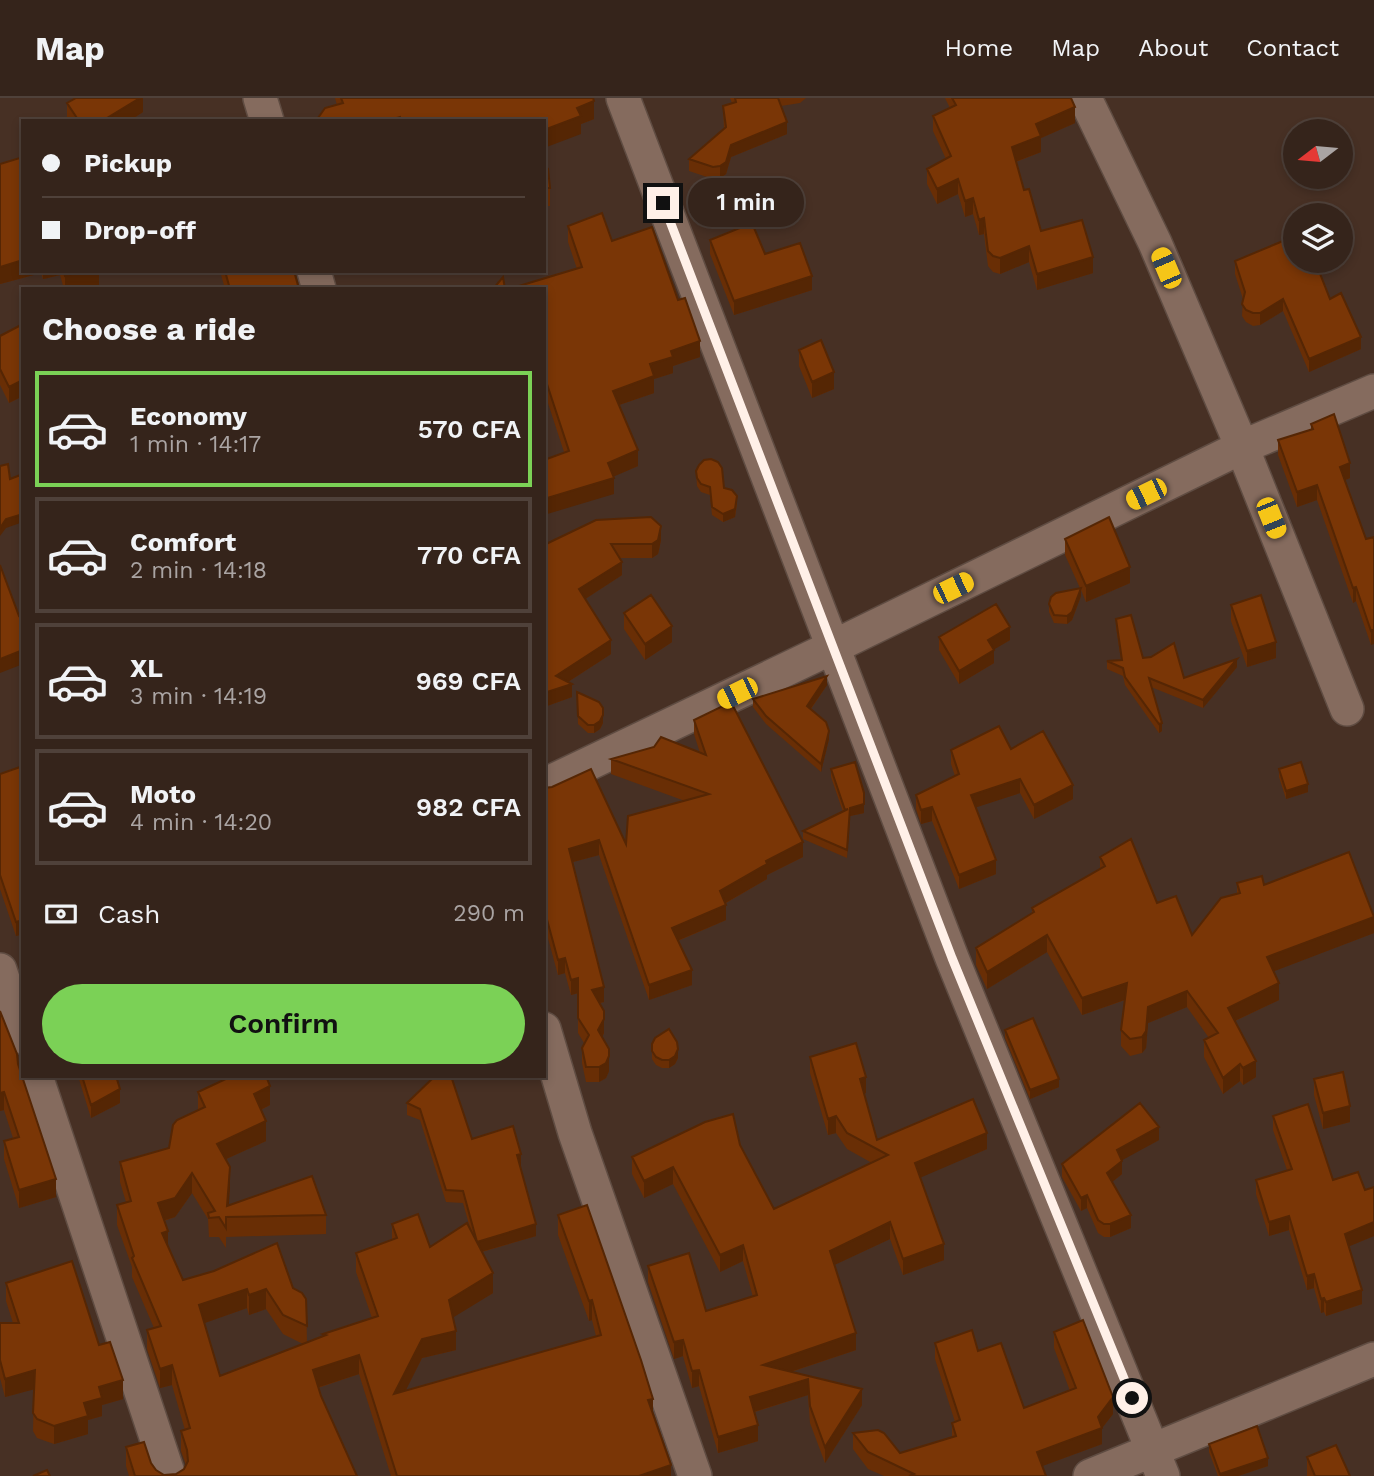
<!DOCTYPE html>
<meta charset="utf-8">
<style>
:root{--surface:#35241b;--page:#3d2c24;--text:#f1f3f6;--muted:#aaa4a3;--line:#4f413a;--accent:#7bd156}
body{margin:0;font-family:"Work Sans",sans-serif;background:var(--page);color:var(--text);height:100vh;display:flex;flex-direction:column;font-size:26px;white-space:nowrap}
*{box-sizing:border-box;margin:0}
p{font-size:23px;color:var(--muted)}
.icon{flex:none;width:38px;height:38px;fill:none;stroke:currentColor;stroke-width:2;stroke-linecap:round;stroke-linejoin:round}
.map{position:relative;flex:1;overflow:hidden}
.drawer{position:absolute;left:21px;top:189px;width:525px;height:791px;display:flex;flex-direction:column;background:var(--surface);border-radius:0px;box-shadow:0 4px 10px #0003,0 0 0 2px var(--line)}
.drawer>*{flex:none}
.guide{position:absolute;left:21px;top:21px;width:525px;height:154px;border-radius:0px;box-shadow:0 4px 10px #0003,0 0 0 2px var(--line);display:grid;align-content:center;height:154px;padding:0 21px;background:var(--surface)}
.needle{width:46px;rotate:254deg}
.fabs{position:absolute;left:1283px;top:21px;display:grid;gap:14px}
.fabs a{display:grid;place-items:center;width:70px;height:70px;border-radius:50%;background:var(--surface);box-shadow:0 4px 10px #0003,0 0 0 2px var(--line);font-size:35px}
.end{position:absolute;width:32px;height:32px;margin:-16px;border:9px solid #fff0e8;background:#111;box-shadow:0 0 0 4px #111}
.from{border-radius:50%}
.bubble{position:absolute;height:49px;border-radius:24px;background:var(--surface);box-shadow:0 4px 10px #0003,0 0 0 2px var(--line);font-size:23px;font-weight:600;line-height:49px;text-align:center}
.car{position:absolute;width:21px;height:42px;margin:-21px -10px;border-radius:9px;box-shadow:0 0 5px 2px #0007;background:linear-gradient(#f5c518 24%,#345 0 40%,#f5c518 0 76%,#345 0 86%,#f5c518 0)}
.guide b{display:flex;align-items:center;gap:24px;height:66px;font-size:26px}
.guide b+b{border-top:2px solid var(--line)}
.guide i{width:18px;height:18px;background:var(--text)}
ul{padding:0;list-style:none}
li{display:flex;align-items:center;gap:21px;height:116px;margin:0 14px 10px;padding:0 7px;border:4px solid var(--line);border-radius:0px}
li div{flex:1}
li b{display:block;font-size:26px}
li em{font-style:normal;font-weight:600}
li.active{border-color:var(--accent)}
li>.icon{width:63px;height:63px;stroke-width:1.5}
h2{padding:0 21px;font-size:32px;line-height:84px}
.pay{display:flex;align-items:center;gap:18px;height:77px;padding:0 21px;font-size:26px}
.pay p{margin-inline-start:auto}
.button{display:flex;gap:14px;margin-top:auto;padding:14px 21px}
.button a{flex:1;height:80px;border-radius:42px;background:var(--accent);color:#111;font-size:28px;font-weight:600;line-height:80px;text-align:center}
header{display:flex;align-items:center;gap:42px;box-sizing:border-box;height:98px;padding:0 35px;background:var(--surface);border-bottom:2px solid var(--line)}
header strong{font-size:33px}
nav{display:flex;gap:38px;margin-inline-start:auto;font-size:24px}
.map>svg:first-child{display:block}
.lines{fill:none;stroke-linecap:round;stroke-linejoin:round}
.street-casing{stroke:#5f4c42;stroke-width:36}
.street{stroke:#856b5e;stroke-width:33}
.wall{fill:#692e05;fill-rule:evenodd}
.shaded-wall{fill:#552604}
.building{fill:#7a3606;stroke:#552604;stroke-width:2}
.route{stroke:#fff0e8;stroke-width:9}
</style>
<header>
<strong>Map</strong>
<nav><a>Home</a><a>Map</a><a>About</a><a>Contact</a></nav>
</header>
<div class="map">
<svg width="1374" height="1378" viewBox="0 0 1374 1378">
<rect width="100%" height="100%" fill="#473024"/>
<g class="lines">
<defs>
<path id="street" d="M 260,0 L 267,23
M 623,0 L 952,860 L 1163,1378
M 1085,0 L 1155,145 L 1242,349 L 1347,611
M 314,173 L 319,191
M 544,687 L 833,549 L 1242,349 L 1374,293
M 0,872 L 23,939
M 544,931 L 575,1035 L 695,1378
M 36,978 L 169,1378
M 1090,1378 L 1374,1261"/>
</defs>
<use href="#street" class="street-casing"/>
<use href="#street" class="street"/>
</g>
<path class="wall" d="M 143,0 L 143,14 L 129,23 L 68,23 L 67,21 L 67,5 Z
M 335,0 L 593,0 L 594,21 L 581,26 L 581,36 L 544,23 L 318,23 L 318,20 L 337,7 Z
M 730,0 L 806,0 L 800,5 L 781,8 L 787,36 L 731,59 L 726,76 L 720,80 L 713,81 L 689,73 L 689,61 L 724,31 L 723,8 L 732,5 Z
M 945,0 L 1071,0 L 1075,25 L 1041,40 L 1041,54 L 1016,64 L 1024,92 L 1041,133 L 1093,175 L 1037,192 L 1029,164 L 1000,176 L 993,174 L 988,168 L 984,136 L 979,137 L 973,116 L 965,119 L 958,96 L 937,106 L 927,86 L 927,71 L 946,61 L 933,33 L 933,18 L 950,10 Z
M 0,66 L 23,173 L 99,173 L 99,187 L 83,191 L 64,191 L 60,177 L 43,181 L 41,175 L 0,186 Z
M 544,66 L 550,90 L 550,108 L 544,108 Z
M 568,128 L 612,143 L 678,202 L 700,259 L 673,268 L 673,275 L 654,281 L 654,295 L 619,307 L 638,368 L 614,378 L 614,396 L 564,354 L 544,293 L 544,191 L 577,171 L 568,144 Z
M 710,142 L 765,156 L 812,192 L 734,217 L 710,156 Z
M 1235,163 L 1330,201 L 1361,251 L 1309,274 L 1283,213 L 1260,227 L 1253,228 L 1246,224 L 1242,218 L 1243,201 L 1235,176 Z
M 220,173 L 294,173 L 299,191 L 225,191 Z
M 23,226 L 23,298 L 9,305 L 0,287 L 0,238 Z
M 799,252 L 834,291 L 812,300 L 799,268 Z
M 1311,326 L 1350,380 L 1345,382 L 1366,441 L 1374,439 L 1371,547 L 1356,503 L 1353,505 L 1317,402 L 1297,409 L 1278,357 L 1278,342 L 1311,332 Z
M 696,373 L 724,390 L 737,406 L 735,419 L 723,424 L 712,417 L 710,397 L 701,394 L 697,388 Z
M 1065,441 L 1130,485 L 1086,504 L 1081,492 L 1081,498 L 1072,522 L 1067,526 L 1054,525 L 1049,514 L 1049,506 L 1080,490 L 1065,457 Z
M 661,442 L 658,456 L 652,460 L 620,460 L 622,477 L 585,501 L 611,556 L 568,584 L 572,599 L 544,609 L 544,447 Z
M 1231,507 L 1276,560 L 1247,569 L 1231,523 Z
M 624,515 L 672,544 L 645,562 L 624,531 Z
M 1116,521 L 1143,560 L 1184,580 L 1237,569 L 1203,610 L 1151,589 L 1162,633 L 1159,635 L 1125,587 L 1123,578 L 1107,571 L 1107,563 L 1121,562 L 1116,529 Z
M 939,539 L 1010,542 L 994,551 L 994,565 L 959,586 L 939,552 Z
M 827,587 L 811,611 L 829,641 L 821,674 L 766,626 L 753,609 L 753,601 Z
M 577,594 L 603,625 L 600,631 L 594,635 L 588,635 L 578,626 Z
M 694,622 L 803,759 L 767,777 L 767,781 L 726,805 L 726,822 L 678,843 L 692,887 L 649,902 L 599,757 L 573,764 L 604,904 L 600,905 L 604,913 L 604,935 L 602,940 L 609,973 L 606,980 L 599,984 L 586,984 L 582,965 L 582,950 L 584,945 L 578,935 L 578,895 L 571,897 L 565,875 L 558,877 L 546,833 L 544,834 L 544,690 L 626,746 L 685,703 L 611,676 L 611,661 L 700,655 L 694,636 Z
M 1011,651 L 1073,701 L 1034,721 L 1020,695 L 976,709 L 996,776 L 959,791 L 932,723 L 921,726 L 916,711 L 916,697 L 955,678 L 951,666 L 951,652 Z
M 23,668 L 23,836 L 16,838 L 0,791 L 0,676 Z
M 831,671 L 864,695 L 864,715 L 850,718 L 847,760 L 803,741 L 803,733 L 843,714 L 831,679 Z
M 1279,671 L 1308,694 L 1286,701 L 1279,679 Z
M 1100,759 L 1157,805 L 1192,837 L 1237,795 L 1237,785 L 1264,787 L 1374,835 L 1274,873 L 1279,902 L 1235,923 L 1256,979 L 1243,987 L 1240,983 L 1223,996 L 1204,959 L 1204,942 L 1209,940 L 1187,909 L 1148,925 L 1146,950 L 1142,955 L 1130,958 L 1121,948 L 1121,932 L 1125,902 L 1082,917 L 1047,854 L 987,891 L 976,867 L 976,850 L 1032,816 L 1032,810 L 1100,771 Z
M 0,913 L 18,966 L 56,1099 L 19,1110 L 4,1061 L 4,1043 L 13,1040 L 4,1012 L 0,1013 Z
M 1005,932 L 1059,989 L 1030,1001 L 1005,940 Z
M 652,946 L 678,960 L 675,966 L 669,970 L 662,970 L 656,967 L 652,961 Z
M 810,959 L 866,995 L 864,996 L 877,1042 L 987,1051 L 920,1079 L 944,1162 L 903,1177 L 890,1141 L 834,1167 L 856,1252 L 791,1274 L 862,1307 L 825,1365 L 810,1325 L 808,1297 L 755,1314 L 758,1343 L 718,1355 L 699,1288 L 692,1290 L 683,1258 L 674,1261 L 648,1184 L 648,1168 L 706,1213 L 753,1199 L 743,1163 L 720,1174 L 673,1086 L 644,1100 L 632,1076 L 632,1059 L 740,1047 L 774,1111 L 872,1065 L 847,1051 L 836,1035 L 828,1037 L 810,975 Z
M 78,978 L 116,978 L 120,1005 L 91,1020 Z
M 435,978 L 472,1041 L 521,1067 L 520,1068 L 536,1138 L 482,1154 L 493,1195 L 453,1219 L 456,1252 L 422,1260 L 405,1293 L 596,1238 L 592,1222 L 589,1223 L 558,1137 L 558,1117 L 653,1315 L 671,1378 L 391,1378 L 359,1276 L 318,1290 L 321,1298 L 357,1378 L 129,1378 L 126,1368 L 126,1349 L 151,1365 L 156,1372 L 164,1377 L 176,1376 L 184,1371 L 186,1367 L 181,1353 L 181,1333 L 185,1332 L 172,1287 L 160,1290 L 147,1251 L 147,1232 L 154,1230 L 132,1179 L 132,1169 L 117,1127 L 117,1107 L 126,1104 L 120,1084 L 120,1064 L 169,1050 L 198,1012 L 198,994 L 270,1007 L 261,1012 L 266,1043 L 226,1061 L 230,1089 L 228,1108 L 326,1117 L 326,1136 L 226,1139 L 226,1150 L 219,1139 L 209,1139 L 208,1121 L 192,1095 L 175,1119 L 164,1123 L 168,1147 L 183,1182 L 293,1190 L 306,1201 L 307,1245 L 323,1239 L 323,1236 L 372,1220 L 356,1174 L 356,1155 L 392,1142 L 392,1126 L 430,1149 L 470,1130 L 463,1105 L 446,1104 L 420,1022 L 407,1017 L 407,1005 ZM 247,1210 L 249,1217 L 266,1211 L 283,1236 L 303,1246 L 220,1278 L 204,1225 Z
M 1314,981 L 1350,1024 L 1323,1031 L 1314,997 Z
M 1273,1018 L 1333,1082 L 1374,1138 L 1349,1148 L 1362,1206 L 1326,1218 L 1324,1214 L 1321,1215 L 1314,1190 L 1307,1192 L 1289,1132 L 1269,1138 L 1256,1096 L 1256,1082 L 1287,1072 L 1273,1032 Z
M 1159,1042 L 1121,1062 L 1122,1076 L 1112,1084 L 1131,1130 L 1110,1139 L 1104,1139 L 1098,1135 L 1087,1110 L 1081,1113 L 1062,1079 L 1062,1066 Z
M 6,1185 L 99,1247 L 123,1301 L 102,1307 L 102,1318 L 88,1322 L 88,1336 L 54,1346 L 37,1340 L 33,1333 L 34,1291 L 5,1299 L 0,1280 L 0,1225 L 13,1225 L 6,1203 Z
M 1054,1234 L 1113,1316 L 1102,1330 L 1102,1346 L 1042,1368 L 1046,1378 L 884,1378 L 868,1371 L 853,1351 L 853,1335 L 900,1355 L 952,1339 L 952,1325 L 955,1324 L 935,1261 L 935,1245 L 978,1253 L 1024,1310 L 1070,1293 L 1054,1250 Z
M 1209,1346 L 1268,1368 L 1238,1378 L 1218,1378 L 1209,1354 Z
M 1307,1359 L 1350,1378 L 1307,1378 Z"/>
<path class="shaded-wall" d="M 140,0 L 143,0 L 143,14 L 129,23 L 102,23 Z
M 594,3 L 594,21 L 581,26 L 581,36 L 544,50 L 544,32 L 577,10 Z
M 1075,9 L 1075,25 L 1041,40 L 1041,54 L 1012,65 L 1012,49 L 1036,26 Z
M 400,19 L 400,23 L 387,23 Z
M 787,24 L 787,36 L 731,59 L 726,76 L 720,80 L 720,68 L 731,47 Z
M 958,81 L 958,96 L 937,106 L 937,91 Z
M 973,100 L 973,116 L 965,119 L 965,103 Z
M 984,120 L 984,136 L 979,137 L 979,122 Z
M 1029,148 L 1029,164 L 1000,176 L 1000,160 Z
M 1093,159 L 1093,175 L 1037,192 L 1037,176 Z
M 23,162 L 23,173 L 41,173 L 41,175 L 0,186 L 0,169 Z
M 43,173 L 60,173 L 60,177 L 43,181 Z
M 83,173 L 99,173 L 99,187 L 83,191 L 65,191 L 65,178 Z
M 812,178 L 812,192 L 734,217 L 734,203 Z
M 1283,201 L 1283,213 L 1260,227 L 1260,215 Z
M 1361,239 L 1361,251 L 1309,274 L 1309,261 Z
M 700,243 L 700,259 L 673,268 L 673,275 L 654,281 L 654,295 L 613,309 L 613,293 L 671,253 Z
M 834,274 L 834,291 L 812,300 L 812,284 Z
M 23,282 L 23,298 L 9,305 L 9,289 Z
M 638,352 L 638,368 L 608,381 L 608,365 Z
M 1350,365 L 1350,380 L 1340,384 L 1340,369 Z
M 614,380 L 614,396 L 544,417 L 544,401 Z
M 1317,387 L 1317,402 L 1297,409 L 1297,394 Z
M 737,398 L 735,419 L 723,424 L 723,416 Z
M 23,416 L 23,424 L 6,430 L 0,438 L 0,430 L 6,421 Z
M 661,428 L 661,442 L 658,456 L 652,460 L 652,446 Z
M 622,464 L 622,477 L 579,505 L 579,491 Z
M 1130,469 L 1130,485 L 1086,504 L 1086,488 Z
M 1356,489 L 1356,503 L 1353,505 L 1353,490 Z
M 1081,490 L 1081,498 L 1072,522 L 1067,526 L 1067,518 Z
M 672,528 L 672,544 L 645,562 L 645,546 Z
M 1010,529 L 1010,542 L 988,555 L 988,542 Z
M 1374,531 L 1374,546 L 1371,547 L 1371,533 Z
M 611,542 L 611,556 L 557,591 L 572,586 L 572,599 L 544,609 L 544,595 L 556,578 Z
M 1276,544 L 1276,560 L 1247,569 L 1247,553 Z
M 23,552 L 23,566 L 0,575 L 0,561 Z
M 994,552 L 994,565 L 959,586 L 959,573 Z
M 1237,561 L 1237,569 L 1203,610 L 1203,602 Z
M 827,578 L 827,587 L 807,616 L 807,608 Z
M 603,617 L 603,625 L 600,631 L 594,635 L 594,627 Z
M 1162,625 L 1162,633 L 1159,635 L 1159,626 Z
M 829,633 L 829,641 L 821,674 L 821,666 Z
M 1020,681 L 1020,695 L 971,711 L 971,697 Z
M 1308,686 L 1308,694 L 1286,701 L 1286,693 Z
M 1073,687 L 1073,701 L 1034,721 L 1034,707 Z
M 864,706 L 864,715 L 850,718 L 847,760 L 850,710 Z
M 932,709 L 932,723 L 921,726 L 921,712 Z
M 599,742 L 599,757 L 569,765 L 569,751 Z
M 803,744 L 803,759 L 767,777 L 767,781 L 720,808 L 720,793 L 766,763 Z
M 996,762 L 996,776 L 959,791 L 959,777 Z
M 726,807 L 726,822 L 672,845 L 672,830 Z
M 546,818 L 546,833 L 544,834 L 544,819 Z
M 1374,819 L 1374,835 L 1267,876 L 1267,859 Z
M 23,822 L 23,836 L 16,838 L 16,824 Z
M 1047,837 L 1047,854 L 987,891 L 987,874 Z
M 565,860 L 565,875 L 558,877 L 558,862 Z
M 692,872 L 692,887 L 649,902 L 649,887 Z
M 578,880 L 578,895 L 571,897 L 571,882 Z
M 1127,885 L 1127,901 L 1082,917 L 1082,900 Z
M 1279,885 L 1279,902 L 1228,926 L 1228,910 Z
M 604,889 L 604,904 L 592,906 L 592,892 Z
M 1187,893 L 1187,909 L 1148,925 L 1146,950 L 1142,955 L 1142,939 L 1148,909 Z
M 604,921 L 604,935 L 598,947 L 598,932 Z
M 678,951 L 678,960 L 675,966 L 669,970 L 669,962 Z
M 609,958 L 609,973 L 606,980 L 599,984 L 599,969 Z
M 1256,963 L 1256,979 L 1243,987 L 1243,970 Z
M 1240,966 L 1240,983 L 1223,996 L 1223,980 Z
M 866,979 L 866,995 L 860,997 L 860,981 Z
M 1059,981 L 1059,989 L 1030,1001 L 1030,992 Z
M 270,988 L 270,1007 L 254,1015 L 254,996 Z
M 120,991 L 120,1005 L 91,1020 L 91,1007 Z
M 4,994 L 4,1012 L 0,1013 L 0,995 Z
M 1350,1008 L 1350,1024 L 1323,1031 L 1323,1015 Z
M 836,1018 L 836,1035 L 828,1037 L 828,1021 Z
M 266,1023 L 266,1043 L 217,1065 L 217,1046 Z
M 1159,1029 L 1159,1042 L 1117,1065 L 1117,1052 Z
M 987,1035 L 987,1051 L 915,1082 L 915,1065 Z
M 521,1056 L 521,1067 L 517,1069 L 517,1057 Z
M 1122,1063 L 1122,1076 L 1107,1088 L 1107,1075 Z
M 230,1069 L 230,1089 L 228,1119 L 227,1108 Z
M 673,1069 L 673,1086 L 644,1100 L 644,1083 Z
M 192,1075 L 192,1095 L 175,1119 L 158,1124 L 158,1105 Z
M 56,1081 L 56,1099 L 19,1110 L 19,1092 Z
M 1087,1097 L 1087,1110 L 1081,1113 L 1081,1100 Z
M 1131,1117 L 1131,1130 L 1110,1139 L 1110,1126 Z
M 1289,1118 L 1289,1132 L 1269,1138 L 1269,1124 Z
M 890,1124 L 890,1141 L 830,1169 L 830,1153 Z
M 1374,1124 L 1374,1138 L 1345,1150 L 1345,1136 Z
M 536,1126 L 536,1138 L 477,1155 L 477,1144 Z
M 168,1133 L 168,1153 L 162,1135 Z
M 944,1146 L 944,1162 L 903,1177 L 903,1161 Z
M 743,1147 L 743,1163 L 720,1174 L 720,1157 Z
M 493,1175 L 493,1195 L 449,1222 L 449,1202 Z
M 1314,1176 L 1314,1190 L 1307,1192 L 1307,1178 Z
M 247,1191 L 247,1210 L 199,1227 L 199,1207 Z
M 266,1191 L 266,1211 L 249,1217 L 249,1197 Z
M 1362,1192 L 1362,1206 L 1326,1218 L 1326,1204 Z
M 1324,1200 L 1324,1214 L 1321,1215 L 1321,1201 Z
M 592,1202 L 592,1222 L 589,1223 L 589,1203 Z
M 456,1233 L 456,1252 L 422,1260 L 394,1316 L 394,1296 L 422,1241 Z
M 856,1235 L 856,1252 L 763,1283 L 763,1267 Z
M 683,1242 L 683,1258 L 674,1261 L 674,1244 Z
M 359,1257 L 359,1276 L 313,1291 L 313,1272 Z
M 172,1267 L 172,1287 L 160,1290 L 160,1271 Z
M 35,1272 L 35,1291 L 5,1299 L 5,1281 Z
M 699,1272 L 699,1288 L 692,1290 L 692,1273 Z
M 808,1281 L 808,1297 L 750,1315 L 750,1299 Z
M 123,1282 L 123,1301 L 102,1307 L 102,1318 L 88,1322 L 88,1336 L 54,1346 L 54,1328 L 84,1305 L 99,1289 Z
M 862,1291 L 862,1307 L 825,1365 L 825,1349 Z
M 1113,1299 L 1113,1316 L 1102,1330 L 1102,1346 L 1037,1370 L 1037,1354 L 1098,1319 Z
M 653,1301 L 653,1320 L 648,1302 Z
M 758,1327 L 758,1343 L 718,1355 L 718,1339 Z
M 1268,1360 L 1268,1368 L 1238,1378 L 1220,1378 L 1220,1376 Z
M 671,1367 L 671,1378 L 639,1378 Z"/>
<path class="building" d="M 76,0 L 140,0 L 102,23 L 79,23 L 67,5 Z
M 341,0 L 593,0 L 594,3 L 577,10 L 581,18 L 544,32 L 544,23 L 401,23 L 400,19 L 387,23 L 320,23 L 318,20 L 325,10 L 343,5 Z
M 735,0 L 778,0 L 787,24 L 731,47 L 726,64 L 720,68 L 713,69 L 689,61 L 726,29 L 723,8 L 736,4 Z
M 952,0 L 1071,0 L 1075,9 L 1036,26 L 1041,38 L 1012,49 L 1024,92 L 1029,91 L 1041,133 L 1082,122 L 1093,159 L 1037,176 L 1029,148 L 1000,160 L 993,158 L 988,153 L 984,120 L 979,122 L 973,100 L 965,103 L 958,81 L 937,91 L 927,71 L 951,58 L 933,18 L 956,7 Z
M 23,59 L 23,162 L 0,169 L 0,66 Z
M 544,66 L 548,71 L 550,90 L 544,90 Z
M 602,115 L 612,143 L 652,129 L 678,202 L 685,200 L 700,243 L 671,253 L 673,259 L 650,266 L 654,278 L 613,293 L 638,352 L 608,365 L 614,380 L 544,401 L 544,362 L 569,353 L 544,277 L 544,191 L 509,191 L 582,169 L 568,128 Z
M 752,125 L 765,156 L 800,145 L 812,178 L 734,203 L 710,142 Z
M 1295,138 L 1295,163 L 1315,163 L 1330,201 L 1341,195 L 1361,239 L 1309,261 L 1283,201 L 1260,215 L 1253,215 L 1246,212 L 1242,206 L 1245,194 L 1235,163 Z
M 64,173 L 83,173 L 65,178 Z
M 225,173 L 294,173 L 299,191 L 230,191 Z
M 503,179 L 505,191 L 493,191 Z
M 23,226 L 23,282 L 9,289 L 0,271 L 0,238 Z
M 821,242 L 834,274 L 812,284 L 799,252 Z
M 1334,316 L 1350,365 L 1340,369 L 1366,441 L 1374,439 L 1374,531 L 1371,533 L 1356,489 L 1353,490 L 1317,387 L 1297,394 L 1278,342 L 1313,331 L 1311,326 Z
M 711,361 L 718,364 L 722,370 L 724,390 L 732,392 L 737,398 L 735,411 L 723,416 L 712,409 L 710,389 L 701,386 L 697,380 L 696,373 L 699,367 L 704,362 Z
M 8,366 L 10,381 L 23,376 L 23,416 L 6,421 L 0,430 L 0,368 Z
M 651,419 L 661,428 L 658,442 L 652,446 L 611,446 L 622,464 L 579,491 L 611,542 L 556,578 L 572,586 L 544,595 L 544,447 L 596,422 Z
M 1109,419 L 1130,469 L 1086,488 L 1065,441 Z
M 0,467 L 19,518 L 23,517 L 23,552 L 0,561 Z
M 1081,490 L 1072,514 L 1067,518 L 1054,517 L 1049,506 L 1051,499 L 1056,495 Z
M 651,497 L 672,528 L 645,546 L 624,515 Z
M 1261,497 L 1276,544 L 1247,553 L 1231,507 Z
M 996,506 L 1010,529 L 988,542 L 994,552 L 959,573 L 939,539 Z
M 1131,517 L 1143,560 L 1151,559 L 1174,545 L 1184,580 L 1237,561 L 1203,602 L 1149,580 L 1162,625 L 1159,626 L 1125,579 L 1123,570 L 1107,563 L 1122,562 L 1116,521 Z
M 827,578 L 807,608 L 826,624 L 829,633 L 821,666 L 766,618 L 753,601 Z
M 577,594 L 599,604 L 603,610 L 603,617 L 600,623 L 594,627 L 588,627 L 578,618 Z
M 731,604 L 803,744 L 766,763 L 767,766 L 720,793 L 726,807 L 672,830 L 692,872 L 649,887 L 599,742 L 569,751 L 604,889 L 592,892 L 604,913 L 604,921 L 598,932 L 609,951 L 609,958 L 606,965 L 599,969 L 586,969 L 582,950 L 589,937 L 578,920 L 578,880 L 571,882 L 565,860 L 558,862 L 546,818 L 544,819 L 544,690 L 552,689 L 591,671 L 626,746 L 628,718 L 709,696 L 611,661 L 654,649 L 661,639 L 706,657 L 694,622 Z
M 999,628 L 1011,651 L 1043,633 L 1073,687 L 1034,707 L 1020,681 L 971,697 L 996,762 L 959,777 L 932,709 L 921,712 L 916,697 L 959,676 L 951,652 Z
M 855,664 L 864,695 L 864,706 L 850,710 L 847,752 L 803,733 L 848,711 L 845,712 L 831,671 Z
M 1301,664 L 1308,686 L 1286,693 L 1279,671 Z
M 23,668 L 23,822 L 16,824 L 0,777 L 0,676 Z
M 1131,741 L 1157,805 L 1176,798 L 1192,837 L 1221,800 L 1240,795 L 1237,785 L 1262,778 L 1264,787 L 1349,754 L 1374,819 L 1267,859 L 1279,885 L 1228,910 L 1256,963 L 1243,970 L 1240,966 L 1223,980 L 1204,942 L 1218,935 L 1187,893 L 1148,909 L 1146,933 L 1142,939 L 1130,941 L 1121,932 L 1127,885 L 1082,900 L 1047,837 L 987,874 L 976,850 L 1034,814 L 1032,810 L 1105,768 L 1100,759 Z
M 0,913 L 17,956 L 18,966 L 56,1081 L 19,1092 L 4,1043 L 19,1039 L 4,994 L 0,995 Z
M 1033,920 L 1059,981 L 1030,992 L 1005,932 Z
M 669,931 L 677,944 L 678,951 L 675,958 L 669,962 L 662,962 L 656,959 L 652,953 L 652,946 L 655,940 Z
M 856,945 L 866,979 L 860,981 L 877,1042 L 973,1001 L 987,1035 L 915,1065 L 944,1146 L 903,1161 L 890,1124 L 830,1153 L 856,1235 L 763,1267 L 862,1291 L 825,1349 L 810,1308 L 808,1281 L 750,1299 L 758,1327 L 718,1339 L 699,1272 L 692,1273 L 683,1242 L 674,1244 L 648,1168 L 689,1155 L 706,1213 L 757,1197 L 743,1147 L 720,1157 L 673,1069 L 644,1083 L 632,1059 L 705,1024 L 733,1016 L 740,1047 L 774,1111 L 888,1057 L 847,1035 L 836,1018 L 828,1021 L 810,959 Z
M 1343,974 L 1350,1008 L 1323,1015 L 1314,981 Z
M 82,978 L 116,978 L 120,991 L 91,1007 Z
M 232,978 L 266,978 L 270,988 L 254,996 L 266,1023 L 217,1046 L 230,1069 L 227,1108 L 312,1078 L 326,1117 L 226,1119 L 226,1130 L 219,1119 L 209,1120 L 208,1115 L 215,1113 L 192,1075 L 175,1100 L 158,1105 L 168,1133 L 162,1135 L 183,1182 L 214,1173 L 277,1145 L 293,1190 L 302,1195 L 306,1201 L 307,1228 L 283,1217 L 266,1191 L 249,1197 L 247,1191 L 199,1207 L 220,1278 L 326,1237 L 323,1236 L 378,1218 L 356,1155 L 397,1140 L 392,1126 L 418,1116 L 430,1149 L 467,1125 L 493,1175 L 449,1202 L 456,1233 L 422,1241 L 394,1296 L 601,1237 L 592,1202 L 589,1203 L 558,1117 L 587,1107 L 641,1262 L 653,1301 L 648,1302 L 671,1367 L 639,1378 L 397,1378 L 359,1257 L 313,1272 L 321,1298 L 357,1378 L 135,1378 L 126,1349 L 144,1344 L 151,1365 L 156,1372 L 164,1377 L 176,1376 L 184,1371 L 188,1363 L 187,1352 L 181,1333 L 190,1330 L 172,1267 L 160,1271 L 147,1232 L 161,1228 L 132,1160 L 134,1158 L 117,1107 L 131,1103 L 120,1064 L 169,1050 L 173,1027 L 177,1022 L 205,1009 L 198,994 Z
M 435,978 L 451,978 L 472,1041 L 513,1028 L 521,1056 L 517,1057 L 536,1126 L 477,1144 L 463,1093 L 446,1092 L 420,1011 L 407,1005 Z
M 1140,1005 L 1159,1029 L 1117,1052 L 1122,1063 L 1107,1075 L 1131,1117 L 1110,1126 L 1104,1126 L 1098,1122 L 1087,1097 L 1081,1100 L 1062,1066 Z
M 1308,1006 L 1333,1082 L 1358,1074 L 1365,1092 L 1374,1089 L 1374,1124 L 1345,1136 L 1362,1192 L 1326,1204 L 1324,1200 L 1321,1201 L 1314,1176 L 1307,1178 L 1289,1118 L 1269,1124 L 1256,1082 L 1292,1071 L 1273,1018 Z
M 72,1163 L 99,1247 L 110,1244 L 123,1282 L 99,1289 L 102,1300 L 84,1305 L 88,1318 L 54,1328 L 37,1321 L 33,1315 L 35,1272 L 5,1281 L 0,1262 L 0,1225 L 19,1225 L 6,1185 Z
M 1083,1222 L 1113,1299 L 1098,1319 L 1102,1330 L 1037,1354 L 1046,1378 L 909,1378 L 914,1376 L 868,1354 L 853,1335 L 878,1332 L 884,1335 L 900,1355 L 956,1338 L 952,1325 L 960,1322 L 935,1245 L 972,1232 L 978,1253 L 1001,1245 L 1024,1310 L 1076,1290 L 1054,1234 Z
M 1257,1328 L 1268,1360 L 1220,1376 L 1209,1346 Z
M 1336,1347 L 1350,1378 L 1315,1378 L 1307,1359 Z
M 47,1372 L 50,1378 L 33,1378 Z"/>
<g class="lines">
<path class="route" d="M 663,105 L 952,860 L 1132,1300"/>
</g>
</svg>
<div class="fabs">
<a><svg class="needle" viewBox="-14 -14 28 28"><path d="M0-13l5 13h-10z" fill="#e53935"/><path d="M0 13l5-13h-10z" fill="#aaa4a3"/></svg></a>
<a><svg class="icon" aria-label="layers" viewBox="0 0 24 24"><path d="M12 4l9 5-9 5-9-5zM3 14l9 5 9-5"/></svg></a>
</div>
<i class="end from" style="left:1132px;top:1300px"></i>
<i class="end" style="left:663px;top:105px"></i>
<div class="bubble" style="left:688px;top:80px;width:116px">1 min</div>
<i class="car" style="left:1166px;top:170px;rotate:337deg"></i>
<i class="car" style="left:1146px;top:396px;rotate:244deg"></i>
<i class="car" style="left:1271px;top:420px;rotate:158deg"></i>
<i class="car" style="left:953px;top:490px;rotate:64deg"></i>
<i class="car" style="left:737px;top:595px;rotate:244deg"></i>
<div class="guide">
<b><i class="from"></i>Pickup</b>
<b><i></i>Drop-off</b>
</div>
<section class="drawer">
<h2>Choose a ride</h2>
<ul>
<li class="active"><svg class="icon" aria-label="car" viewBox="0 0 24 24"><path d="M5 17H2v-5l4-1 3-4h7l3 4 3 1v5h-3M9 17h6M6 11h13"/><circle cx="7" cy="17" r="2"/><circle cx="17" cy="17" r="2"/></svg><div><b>Economy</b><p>1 min · 14:17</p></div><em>570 CFA</em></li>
<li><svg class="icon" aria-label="car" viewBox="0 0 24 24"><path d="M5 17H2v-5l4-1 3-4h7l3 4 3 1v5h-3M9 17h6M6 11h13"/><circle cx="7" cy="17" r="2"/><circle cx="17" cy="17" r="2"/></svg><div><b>Comfort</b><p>2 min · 14:18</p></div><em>770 CFA</em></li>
<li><svg class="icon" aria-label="car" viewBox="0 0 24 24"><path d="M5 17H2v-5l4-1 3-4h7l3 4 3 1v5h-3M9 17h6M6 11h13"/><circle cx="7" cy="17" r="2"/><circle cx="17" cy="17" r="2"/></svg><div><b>XL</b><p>3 min · 14:19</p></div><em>969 CFA</em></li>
<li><svg class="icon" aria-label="car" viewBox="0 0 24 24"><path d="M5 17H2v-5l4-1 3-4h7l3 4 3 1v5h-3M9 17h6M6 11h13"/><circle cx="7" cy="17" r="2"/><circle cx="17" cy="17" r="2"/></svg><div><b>Moto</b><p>4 min · 14:20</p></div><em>982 CFA</em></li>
</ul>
<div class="pay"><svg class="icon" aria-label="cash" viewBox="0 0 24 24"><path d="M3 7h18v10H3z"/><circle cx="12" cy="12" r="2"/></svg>Cash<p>290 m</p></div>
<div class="button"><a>Confirm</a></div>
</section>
</div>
